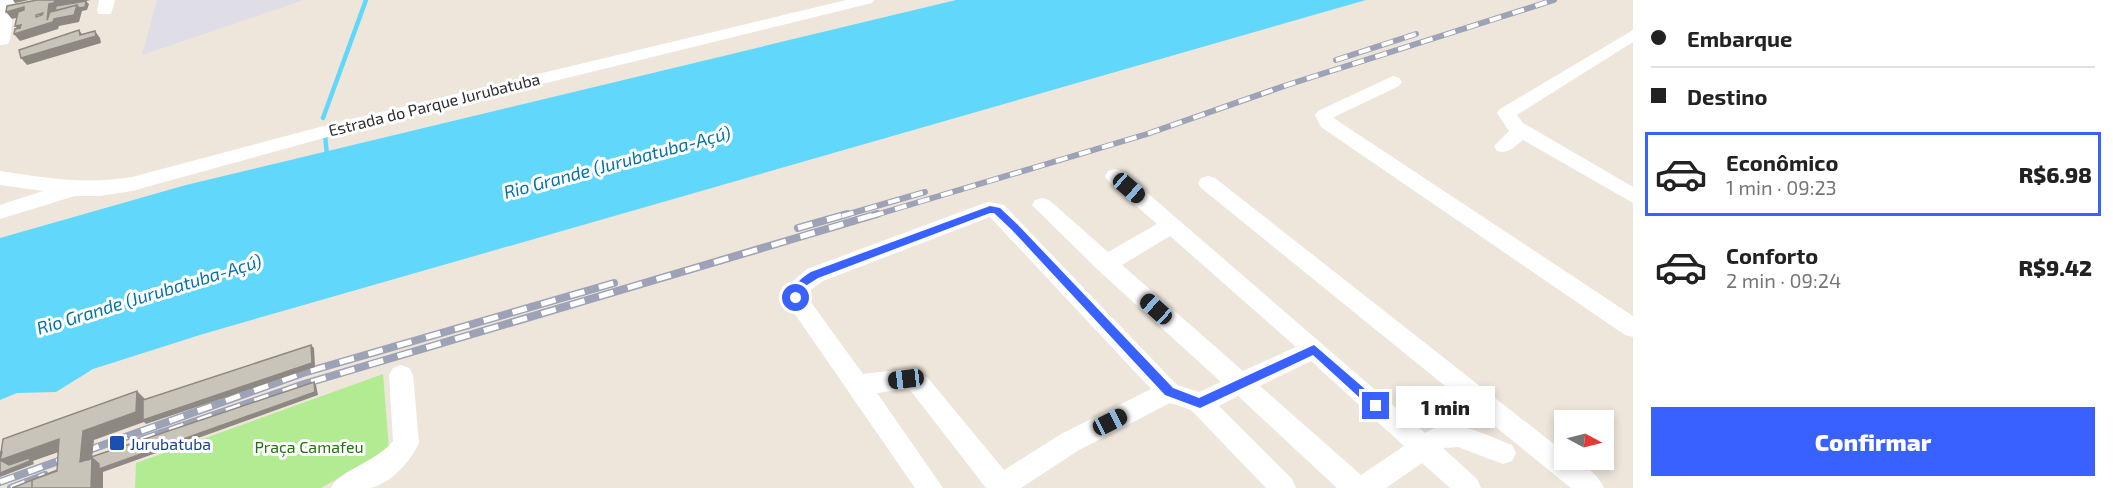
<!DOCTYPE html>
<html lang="pt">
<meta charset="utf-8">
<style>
:root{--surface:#fff;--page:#f6f6f6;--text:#222;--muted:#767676;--line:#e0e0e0;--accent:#3861ff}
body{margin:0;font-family:"Exo 2",sans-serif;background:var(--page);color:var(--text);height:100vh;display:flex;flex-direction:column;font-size:22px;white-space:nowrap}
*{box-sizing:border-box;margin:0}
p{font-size:20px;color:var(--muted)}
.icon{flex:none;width:33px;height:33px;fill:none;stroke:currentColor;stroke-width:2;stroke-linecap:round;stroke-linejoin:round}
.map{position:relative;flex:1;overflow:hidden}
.side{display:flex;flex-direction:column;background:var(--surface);width:480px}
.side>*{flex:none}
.hud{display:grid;align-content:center;height:132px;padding:0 18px;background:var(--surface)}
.needle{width:39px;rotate:97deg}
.buttons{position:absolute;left:1554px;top:410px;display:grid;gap:12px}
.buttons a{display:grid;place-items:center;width:60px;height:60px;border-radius:0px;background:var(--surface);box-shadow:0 3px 9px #0003;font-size:30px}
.end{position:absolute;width:27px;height:27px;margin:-14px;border:8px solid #3861ff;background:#fff;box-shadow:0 0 0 3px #fff}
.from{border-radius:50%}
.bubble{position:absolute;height:42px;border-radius:0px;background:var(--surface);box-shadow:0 3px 9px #0003;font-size:20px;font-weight:800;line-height:42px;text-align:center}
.car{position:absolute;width:18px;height:36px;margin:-18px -9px;border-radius:8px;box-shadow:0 0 4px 2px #0007;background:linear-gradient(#222 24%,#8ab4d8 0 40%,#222 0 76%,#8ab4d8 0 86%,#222 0)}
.hud b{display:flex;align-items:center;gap:21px;height:57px;font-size:22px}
.hud b+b{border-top:2px solid var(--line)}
.hud i{width:15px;height:15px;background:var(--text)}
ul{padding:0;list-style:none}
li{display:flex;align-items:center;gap:18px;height:84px;margin:0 12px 9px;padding:0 6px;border:3px solid transparent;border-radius:0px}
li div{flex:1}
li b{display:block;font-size:22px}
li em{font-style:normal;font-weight:800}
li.current{border-color:var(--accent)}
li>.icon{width:54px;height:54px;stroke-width:1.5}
.cta{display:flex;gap:12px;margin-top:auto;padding:12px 18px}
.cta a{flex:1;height:69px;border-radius:0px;background:var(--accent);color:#fff;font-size:24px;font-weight:800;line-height:69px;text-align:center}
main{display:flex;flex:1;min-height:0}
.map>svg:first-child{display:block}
.industrial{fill:#dfdde6}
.green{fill:#b2eb92}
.water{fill:#62d7fc}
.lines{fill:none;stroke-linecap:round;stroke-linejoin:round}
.stream{stroke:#62d7fc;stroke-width:4.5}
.minor{fill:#fff;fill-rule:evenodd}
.rail-far1-casing{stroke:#9da2b7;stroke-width:6}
.rail-casing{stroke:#9da2b7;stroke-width:8}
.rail-far1{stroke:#fff;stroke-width:4;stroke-dasharray:12;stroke-linecap:butt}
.rail{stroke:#fff;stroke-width:5;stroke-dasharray:15;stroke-linecap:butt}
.shaded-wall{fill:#8d8982}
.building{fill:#c9c4ba;stroke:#8d8982;stroke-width:1.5;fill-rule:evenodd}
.route{fill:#3861ff}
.transit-dot{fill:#1a4fb4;stroke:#fff;stroke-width:2}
.labels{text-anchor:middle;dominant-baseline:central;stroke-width:6;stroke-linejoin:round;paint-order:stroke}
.street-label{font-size:16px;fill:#2b2b2b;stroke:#fff}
.transit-label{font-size:16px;fill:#164399;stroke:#fff;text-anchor:start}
.park-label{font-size:16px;fill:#287112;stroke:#fff}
.water-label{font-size:18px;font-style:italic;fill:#0073aa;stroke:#fff}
</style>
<main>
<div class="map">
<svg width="1633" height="488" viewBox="0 0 1633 488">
<rect width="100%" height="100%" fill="#eee6db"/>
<path class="industrial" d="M 157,0 L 304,0 L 142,55 Z"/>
<path class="green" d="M 383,374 L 389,449 L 321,488 L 135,488 L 136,463 Z"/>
<path class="water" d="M 956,0 L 1366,0 L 203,334 L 93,369 L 56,392 L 17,393 L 0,400 L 0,238 L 186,185 Z"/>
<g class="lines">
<path class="stream" d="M 323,118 L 366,0
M 325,134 L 327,156"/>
<path class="minor" d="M 0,0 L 15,0 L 10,40 L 8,44 L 0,45 Z
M 99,0 L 115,0 L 111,14 L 99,14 L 97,11 Z
M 846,0 L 874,0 L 872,3 L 335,135 L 132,191 L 100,196 L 75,196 L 0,219 L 0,205 L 43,191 L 0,185 L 0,171 C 49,178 82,185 132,177 L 335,123 Z
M 1633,30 L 1633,42 L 1517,115 L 1523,123 L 1633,187 L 1633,203 L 1523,140 C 1514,147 1509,154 1497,151 L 1494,146 L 1509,131 L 1497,113 L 1500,109 Z
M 1393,76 L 1399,78 L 1402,82 L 1399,86 L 1334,117 L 1335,119 L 1633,316 L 1633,337 L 1625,335 L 1321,127 L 1315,115 L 1318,111 Z
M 1115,169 L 1122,171 L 1425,433 C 1452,415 1485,435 1512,445 L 1516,453 L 1512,461 L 1503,464 L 1458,447 L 1443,448 L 1477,479 L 1481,488 L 1450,488 L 1422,463 L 1386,488 L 1337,488 L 1238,396 L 1219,406 L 1292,479 L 1296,488 L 1266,488 L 1191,410 L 1170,403 L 1079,450 L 1021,488 L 986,488 L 911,391 L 905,389 L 877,393 L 943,488 L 915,488 L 788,304 L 785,298 L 793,281 L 807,269 L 982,204 L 989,202 L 1004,205 L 1177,385 L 1199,392 L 1221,382 L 1098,270 L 1032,205 L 1035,200 L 1042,198 L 1049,200 L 1108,252 L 1157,224 L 1108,181 L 1105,176 L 1108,171 ZM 990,217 L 1151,389 L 1061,434 L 1004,470 L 927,377 L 906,369 L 863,374 L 807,297 L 811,290 L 823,281 ZM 1170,236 L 1296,347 L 1243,371 L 1122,265 ZM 1311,361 L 1404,446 L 1361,475 L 1260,386 Z
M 1208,176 L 1215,178 L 1564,452 L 1564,459 C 1580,459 1598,474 1604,488 L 1571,488 L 1201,188 L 1198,183 L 1201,178 Z
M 401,365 L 409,368 L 413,375 L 419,443 C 410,462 392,483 370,488 C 358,488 343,488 331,488 C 339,470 377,462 393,441 L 389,375 L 393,368 Z"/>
<defs>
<path id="rail-far1" d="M 1336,60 L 1416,34
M 842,216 L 925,192
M 872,216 L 1147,134 L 1287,85 L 1554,0"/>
<path id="rail" d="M 798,228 L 847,214
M 141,440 L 304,384 L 877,214
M 0,482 L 303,373 L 614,283
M 11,488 L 45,475"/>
</defs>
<use href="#rail-far1" class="rail-far1-casing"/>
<use href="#rail" class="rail-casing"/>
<use href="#rail-far1" class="rail-far1"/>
<use href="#rail" class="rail"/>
</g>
<path class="shaded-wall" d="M 13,0 L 29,0 L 15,3 Z
M 53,0 L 91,0 L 86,1 L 89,4 L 87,10 L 82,11 L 79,22 L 59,26 L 58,29 L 20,41 L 14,34 L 20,32 L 15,26 L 47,20 L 49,5 L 30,14 L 12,19 L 6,12 Z
M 79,30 L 84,37 L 95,31 L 100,38 L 101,43 L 27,65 L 21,58 L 80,35 Z
M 311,345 L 314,348 L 315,367 L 146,424 L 144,422 L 94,440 L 92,459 L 314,382 L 316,385 L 318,395 L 103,472 L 103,488 L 91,488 L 80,462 L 83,431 L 137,391 L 147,401 Z
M 59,439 L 70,448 L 33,461 L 34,464 L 0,477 L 0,460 Z"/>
<path class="building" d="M 37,0 L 55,0 L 54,3 L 49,4 L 47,20 L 50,12 L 77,5 L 74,15 L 54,19 L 53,22 L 14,34 L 15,29 L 20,28 L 21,25 L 15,26 L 18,12 L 24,10 L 24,7 L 6,12 L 7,6 ZM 43,13 L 42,15 L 36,17 L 36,15 Z
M 86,1 L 85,7 L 79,8 L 77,5 L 55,11 L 56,6 Z
M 79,30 L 80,35 L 95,31 L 96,36 L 21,58 L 19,50 Z
M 311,345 L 312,363 L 143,420 L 143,400 Z
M 314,382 L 315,392 L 99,469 L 99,464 L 92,458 L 88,460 L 88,458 Z
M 137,391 L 136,412 L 83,431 L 80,462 L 92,458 L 91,488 L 32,488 L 32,480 L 57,471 L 59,439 L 0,460 L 3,439 Z
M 0,452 L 2,452 L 0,460 L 9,465 L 29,458 L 30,461 L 0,473 Z
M 57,470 L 57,471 L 32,480 L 32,488 L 12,488 Z"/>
<path class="route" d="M 990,206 L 1000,208 L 1018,225 L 1173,388 L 1199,398 L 1314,345 L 1380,402 L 1380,409 L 1372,409 L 1313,355 L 1200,408 L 1165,395 L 1012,230 L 994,213 L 990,213 L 818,278 L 807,285 L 800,300 L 796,302 L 791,298 C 794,284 800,279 811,272 Z"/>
<rect class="transit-dot" x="109" y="435" width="16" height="16" rx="3"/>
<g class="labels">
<g class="street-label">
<text transform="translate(434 104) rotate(-14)">Estrada do Parque Jurubatuba</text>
</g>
<g class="transit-label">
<text x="130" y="443">Jurubatuba</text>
</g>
<g class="park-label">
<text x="309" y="446">Praça Camafeu</text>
</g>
<g class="water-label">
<text transform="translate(617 162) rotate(-15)">Rio Grande (Jurubatuba-Açú)</text>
<text transform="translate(149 294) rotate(-17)">Rio Grande (Jurubatuba-Açú)</text>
</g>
</g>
</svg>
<div class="buttons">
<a><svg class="needle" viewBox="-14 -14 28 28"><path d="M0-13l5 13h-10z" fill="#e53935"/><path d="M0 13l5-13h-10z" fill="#767676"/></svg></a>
</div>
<i class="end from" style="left:796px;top:298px"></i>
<i class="end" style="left:1376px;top:406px"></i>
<div class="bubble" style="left:1396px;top:386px;width:99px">1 min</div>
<i class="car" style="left:1129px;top:188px;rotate:131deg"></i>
<i class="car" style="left:1156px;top:309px;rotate:312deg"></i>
<i class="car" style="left:906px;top:379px;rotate:263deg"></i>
<i class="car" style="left:1110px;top:422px;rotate:63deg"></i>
</div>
<section class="side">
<div class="hud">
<b><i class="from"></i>Embarque</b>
<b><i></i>Destino</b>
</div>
<ul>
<li class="current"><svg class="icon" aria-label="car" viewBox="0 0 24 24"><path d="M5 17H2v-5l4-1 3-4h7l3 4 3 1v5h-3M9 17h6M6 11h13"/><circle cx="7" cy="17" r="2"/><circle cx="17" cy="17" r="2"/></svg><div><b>Econômico</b><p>1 min · 09:23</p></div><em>R$6.98</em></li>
<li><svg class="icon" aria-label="car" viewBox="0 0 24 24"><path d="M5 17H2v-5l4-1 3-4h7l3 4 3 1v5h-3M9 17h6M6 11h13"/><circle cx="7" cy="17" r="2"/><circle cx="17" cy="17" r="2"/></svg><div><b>Conforto</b><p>2 min · 09:24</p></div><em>R$9.42</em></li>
</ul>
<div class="cta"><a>Confirmar</a></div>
</section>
</main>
